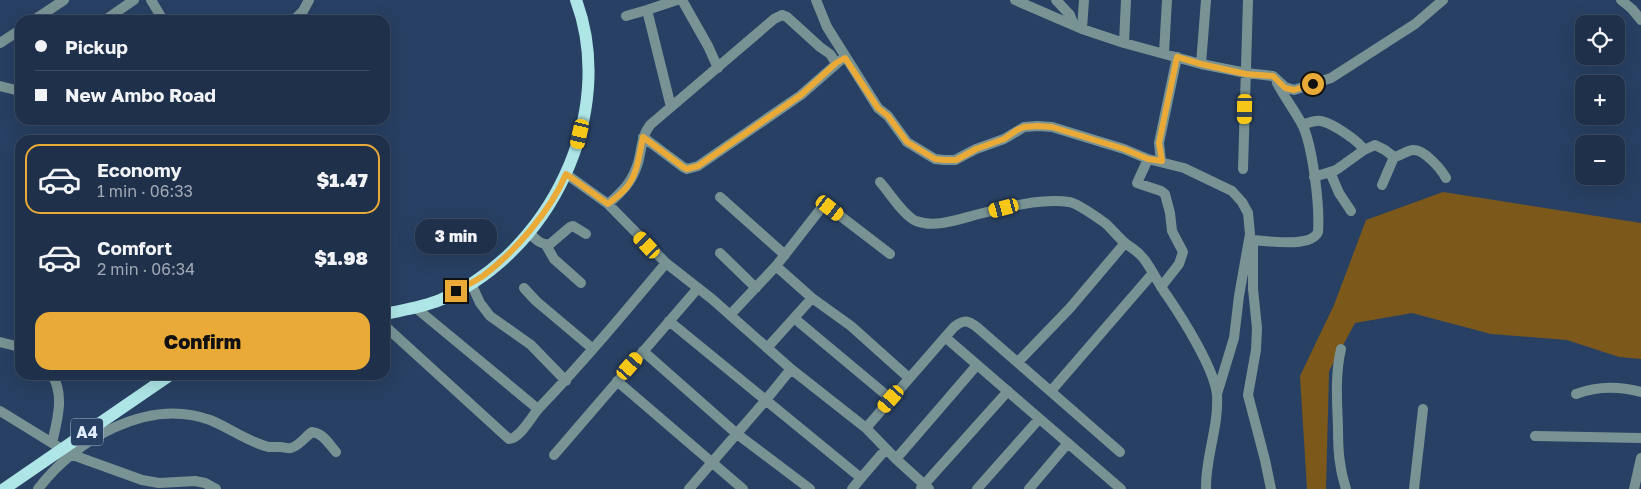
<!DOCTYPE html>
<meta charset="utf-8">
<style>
:root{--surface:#1e304a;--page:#2b3c54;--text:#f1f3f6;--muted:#a1a9b5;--line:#3c4b62;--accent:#eaaa38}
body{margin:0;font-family:"Golos Text",sans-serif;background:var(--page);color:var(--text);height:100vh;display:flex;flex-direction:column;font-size:19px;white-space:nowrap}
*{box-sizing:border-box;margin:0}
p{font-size:16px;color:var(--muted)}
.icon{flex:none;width:28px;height:28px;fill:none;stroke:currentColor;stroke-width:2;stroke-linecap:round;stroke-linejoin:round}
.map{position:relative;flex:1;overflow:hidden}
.details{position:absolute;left:15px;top:135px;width:375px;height:245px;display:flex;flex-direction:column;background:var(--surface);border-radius:15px;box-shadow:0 5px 20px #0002,0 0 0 1px var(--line)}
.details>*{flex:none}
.hud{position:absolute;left:15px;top:15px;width:375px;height:110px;border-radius:15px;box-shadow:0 5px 20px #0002,0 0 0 1px var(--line);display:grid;align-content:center;height:110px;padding:0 20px;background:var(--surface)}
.controls{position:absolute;left:1575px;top:15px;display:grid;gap:10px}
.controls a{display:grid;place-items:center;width:50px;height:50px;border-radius:10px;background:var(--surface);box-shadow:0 5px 20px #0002,0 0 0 1px var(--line);font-size:25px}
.end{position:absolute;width:22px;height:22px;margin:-11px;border:6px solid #eaaa38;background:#111;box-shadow:0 0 0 2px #111}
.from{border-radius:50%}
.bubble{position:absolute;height:35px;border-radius:15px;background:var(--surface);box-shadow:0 5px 20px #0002,0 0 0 1px var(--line);font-size:16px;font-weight:800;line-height:35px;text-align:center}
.car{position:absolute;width:15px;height:30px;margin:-15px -8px;border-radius:6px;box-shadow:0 0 4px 1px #0007;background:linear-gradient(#f5c518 24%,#345 0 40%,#f5c518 0 76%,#345 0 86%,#f5c518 0)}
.hud b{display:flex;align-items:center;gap:18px;height:48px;font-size:19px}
.hud b+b{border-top:1px solid var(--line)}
.hud i{width:12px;height:12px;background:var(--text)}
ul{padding:9px 0 0;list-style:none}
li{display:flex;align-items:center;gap:15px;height:70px;margin:0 10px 8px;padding:0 10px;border:2px solid transparent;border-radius:15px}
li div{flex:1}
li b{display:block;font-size:19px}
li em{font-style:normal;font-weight:800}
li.current{border-color:var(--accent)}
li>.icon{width:45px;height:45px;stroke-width:1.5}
.cta{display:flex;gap:10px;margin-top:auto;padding:10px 20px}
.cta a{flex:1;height:58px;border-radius:15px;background:var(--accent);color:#111;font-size:20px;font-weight:800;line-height:58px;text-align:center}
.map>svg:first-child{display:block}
.green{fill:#7c591a}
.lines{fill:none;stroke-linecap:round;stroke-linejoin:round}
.minor{stroke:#799394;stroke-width:10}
.major{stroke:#aee6e7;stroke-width:12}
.route{stroke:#eaaa38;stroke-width:6}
.labels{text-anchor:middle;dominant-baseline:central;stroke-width:4;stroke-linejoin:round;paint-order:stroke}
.shield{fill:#284063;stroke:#aab9d0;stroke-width:1}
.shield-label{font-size:16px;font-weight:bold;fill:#e1edfe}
</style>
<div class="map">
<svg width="1641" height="489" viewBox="0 0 1641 489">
<rect width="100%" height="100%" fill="#284063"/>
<path class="green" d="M 1443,192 L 1641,223 L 1641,359 L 1619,357 L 1567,340 L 1491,334 L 1412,313 L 1355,323 L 1329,371 L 1326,489 L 1307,489 L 1300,376 L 1334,305 L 1366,220 Z"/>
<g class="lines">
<path class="minor" d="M 151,0 L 163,20
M 682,0 L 708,46 L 718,68
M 816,0 L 827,27 L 878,108 L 888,116 L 907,142 L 935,159 L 944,160 L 955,160 L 976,149 L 1004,139 L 1024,127 L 1038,126 L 1052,127 L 1124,149 L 1148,159 L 1184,168 L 1232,191 L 1242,202 L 1248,213 L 1250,234 L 1239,296 L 1234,338 L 1217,394
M 1015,0 L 1082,29 L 1124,43 L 1201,64 L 1246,73 L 1273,76 L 1285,87 L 1294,90 L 1331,78 L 1415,24 L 1443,0
M 1056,0 L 1070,15 L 1074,25
M 1621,0 L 1632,9 L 1641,20
M 647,10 L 671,107
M 626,16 L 647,10 L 677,0
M 34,20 L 64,0
M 105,20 L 134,0
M 294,20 L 303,11 L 309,0
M 1082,29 L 1084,0
M 0,43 L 20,30
M 1124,43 L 1126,0
M 1164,53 L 1167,0
M 1201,64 L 1206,0
M 0,86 L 20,91
M 1302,125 C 1308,123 1315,120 1321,121 C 1332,123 1359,141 1364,150
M 643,137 L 683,167 L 687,169 L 698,166 L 801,95 L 841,60
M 1148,159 L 1137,183 L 1161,191 L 1165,194 L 1170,213 L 1172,231 L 1183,252 L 1179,264 L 1161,287
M 1161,161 L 1159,143 L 1177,57
M 1243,169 L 1248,0
M 1330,172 L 1339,193 L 1351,211
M 566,174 L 608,204 L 666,263 L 712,299 L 791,369 L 866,428 L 896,459 L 929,489
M 1314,177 L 1336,170 L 1364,150 L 1375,145 L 1385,150 L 1394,157 C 1400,156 1406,151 1413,150 C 1424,149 1441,169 1446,178
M 880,182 C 889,192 904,216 916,221 C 934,228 957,220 975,215 C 1003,208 1040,198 1069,202 C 1077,203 1098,218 1105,223 C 1112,229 1117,236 1124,242 C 1132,249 1136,249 1144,259 C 1153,271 1159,285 1168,297 C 1183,319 1215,370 1217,395 C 1219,427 1205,458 1206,489
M 1382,185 L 1394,157
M 720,197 L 785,255
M 608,204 C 623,191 632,182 638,163 C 642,149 641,137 650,125 L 774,19 L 782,15 L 787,17 L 820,47 L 830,54 L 836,63
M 528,232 C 535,238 541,246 550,244 L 570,227 L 573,226 L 586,234
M 1253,240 C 1268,241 1311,248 1318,232 C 1320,207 1313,149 1303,126 C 1295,111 1285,98 1277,83
M 1253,242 L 1253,289 L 1257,328 L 1256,350 L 1248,395 L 1265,460 L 1271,489
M 546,245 L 554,259 L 581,283
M 720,253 L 756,288
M 776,266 L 812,298 L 851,326 L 909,378
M 471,283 L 480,303 L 490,316 L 531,345 L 566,381
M 524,288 L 536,301 L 593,349
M 416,308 L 538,409
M 730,315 L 776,266 L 822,207 L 830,208 L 890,254
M 794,318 L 891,399
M 669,321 L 861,478 L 886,449
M 385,326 L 509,439 C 521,438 532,415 540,407 C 584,361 625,312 666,263
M 945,337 L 1121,489
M 0,342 L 20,347
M 767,348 L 812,298
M 1341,349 C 1335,375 1337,401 1338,427 C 1338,449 1339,468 1346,489
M 643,351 L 737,434 L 810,489
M 1018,362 L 1070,308 L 1125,243
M 52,375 C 65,395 57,421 52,443
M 617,381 L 743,489
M 1051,391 L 1153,273
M 1576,394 C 1597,386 1619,386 1641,392
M 0,411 L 70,454 L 142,480 L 159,483 L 195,481 L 205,483 L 216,489
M 866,428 L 954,327 C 964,319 968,320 978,328 L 1120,452
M 1535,436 L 1641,438
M 554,455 L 698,288
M 896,459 L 977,365
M 921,488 L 1008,391
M 38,489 C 75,440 147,397 210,420 C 228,427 252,444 269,447 C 273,447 276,447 280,447 C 284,447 288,449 291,448 C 299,446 306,436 312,432 C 323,433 329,444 336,452
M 689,489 L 765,401 L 791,369
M 852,489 L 861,478
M 977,489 L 1039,419
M 1029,489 L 1068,443
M 1414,489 L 1423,409
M 1634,489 L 1641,458"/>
<path class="major" d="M 385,314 C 403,310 423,307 440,300 C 550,254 618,113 576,0
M 4,489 L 170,375"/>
</g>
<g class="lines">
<path class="route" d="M 456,291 C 465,286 474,282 483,276 C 515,252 551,210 566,174 L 608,204 C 614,199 621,194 626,188 C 638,174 639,154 643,137 L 683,167 L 687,169 L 698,166 L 801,95 L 836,63 L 845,58 L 878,108 L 888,116 L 907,142 L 935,159 L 944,160 L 956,160 L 976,149 L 1004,139 L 1017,130 L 1024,127 L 1038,126 L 1052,127 L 1124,149 L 1148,159 L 1162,161 L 1159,143 L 1177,57 L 1201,64 L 1246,74 L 1273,76 L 1285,88 L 1290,89 L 1294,90 L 1313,84"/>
</g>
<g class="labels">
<rect class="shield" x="71" y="418.5" width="32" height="27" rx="4"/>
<g class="shield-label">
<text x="87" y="432">A4</text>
</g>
</g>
</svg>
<div class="controls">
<a><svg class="icon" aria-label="locate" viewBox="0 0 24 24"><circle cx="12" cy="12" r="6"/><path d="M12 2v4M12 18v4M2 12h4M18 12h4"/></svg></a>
<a>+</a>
<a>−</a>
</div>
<i class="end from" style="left:1313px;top:84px"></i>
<i class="end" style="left:456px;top:291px"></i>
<div class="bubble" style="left:415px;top:219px;width:82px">3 min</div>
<i class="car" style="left:1245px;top:109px;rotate:181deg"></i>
<i class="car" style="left:580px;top:134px;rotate:193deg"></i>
<i class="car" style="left:830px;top:208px;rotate:128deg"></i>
<i class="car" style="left:1004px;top:208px;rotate:255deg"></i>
<i class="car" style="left:647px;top:245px;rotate:317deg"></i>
<i class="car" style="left:630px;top:366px;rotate:41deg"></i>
<i class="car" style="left:891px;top:399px;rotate:221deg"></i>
<div class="hud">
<b><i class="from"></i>Pickup</b>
<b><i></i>New Ambo Road</b>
</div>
<section class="details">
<ul>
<li class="current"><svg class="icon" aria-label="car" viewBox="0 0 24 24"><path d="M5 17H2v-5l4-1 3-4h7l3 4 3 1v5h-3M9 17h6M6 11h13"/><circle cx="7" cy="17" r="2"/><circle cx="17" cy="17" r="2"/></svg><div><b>Economy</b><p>1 min · 06:33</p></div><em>$1.47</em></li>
<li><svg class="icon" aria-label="car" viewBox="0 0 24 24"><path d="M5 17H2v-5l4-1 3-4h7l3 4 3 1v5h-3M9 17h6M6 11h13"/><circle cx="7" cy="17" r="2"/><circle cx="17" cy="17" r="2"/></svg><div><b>Comfort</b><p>2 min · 06:34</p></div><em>$1.98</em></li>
</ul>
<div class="cta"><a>Confirm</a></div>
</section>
</div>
